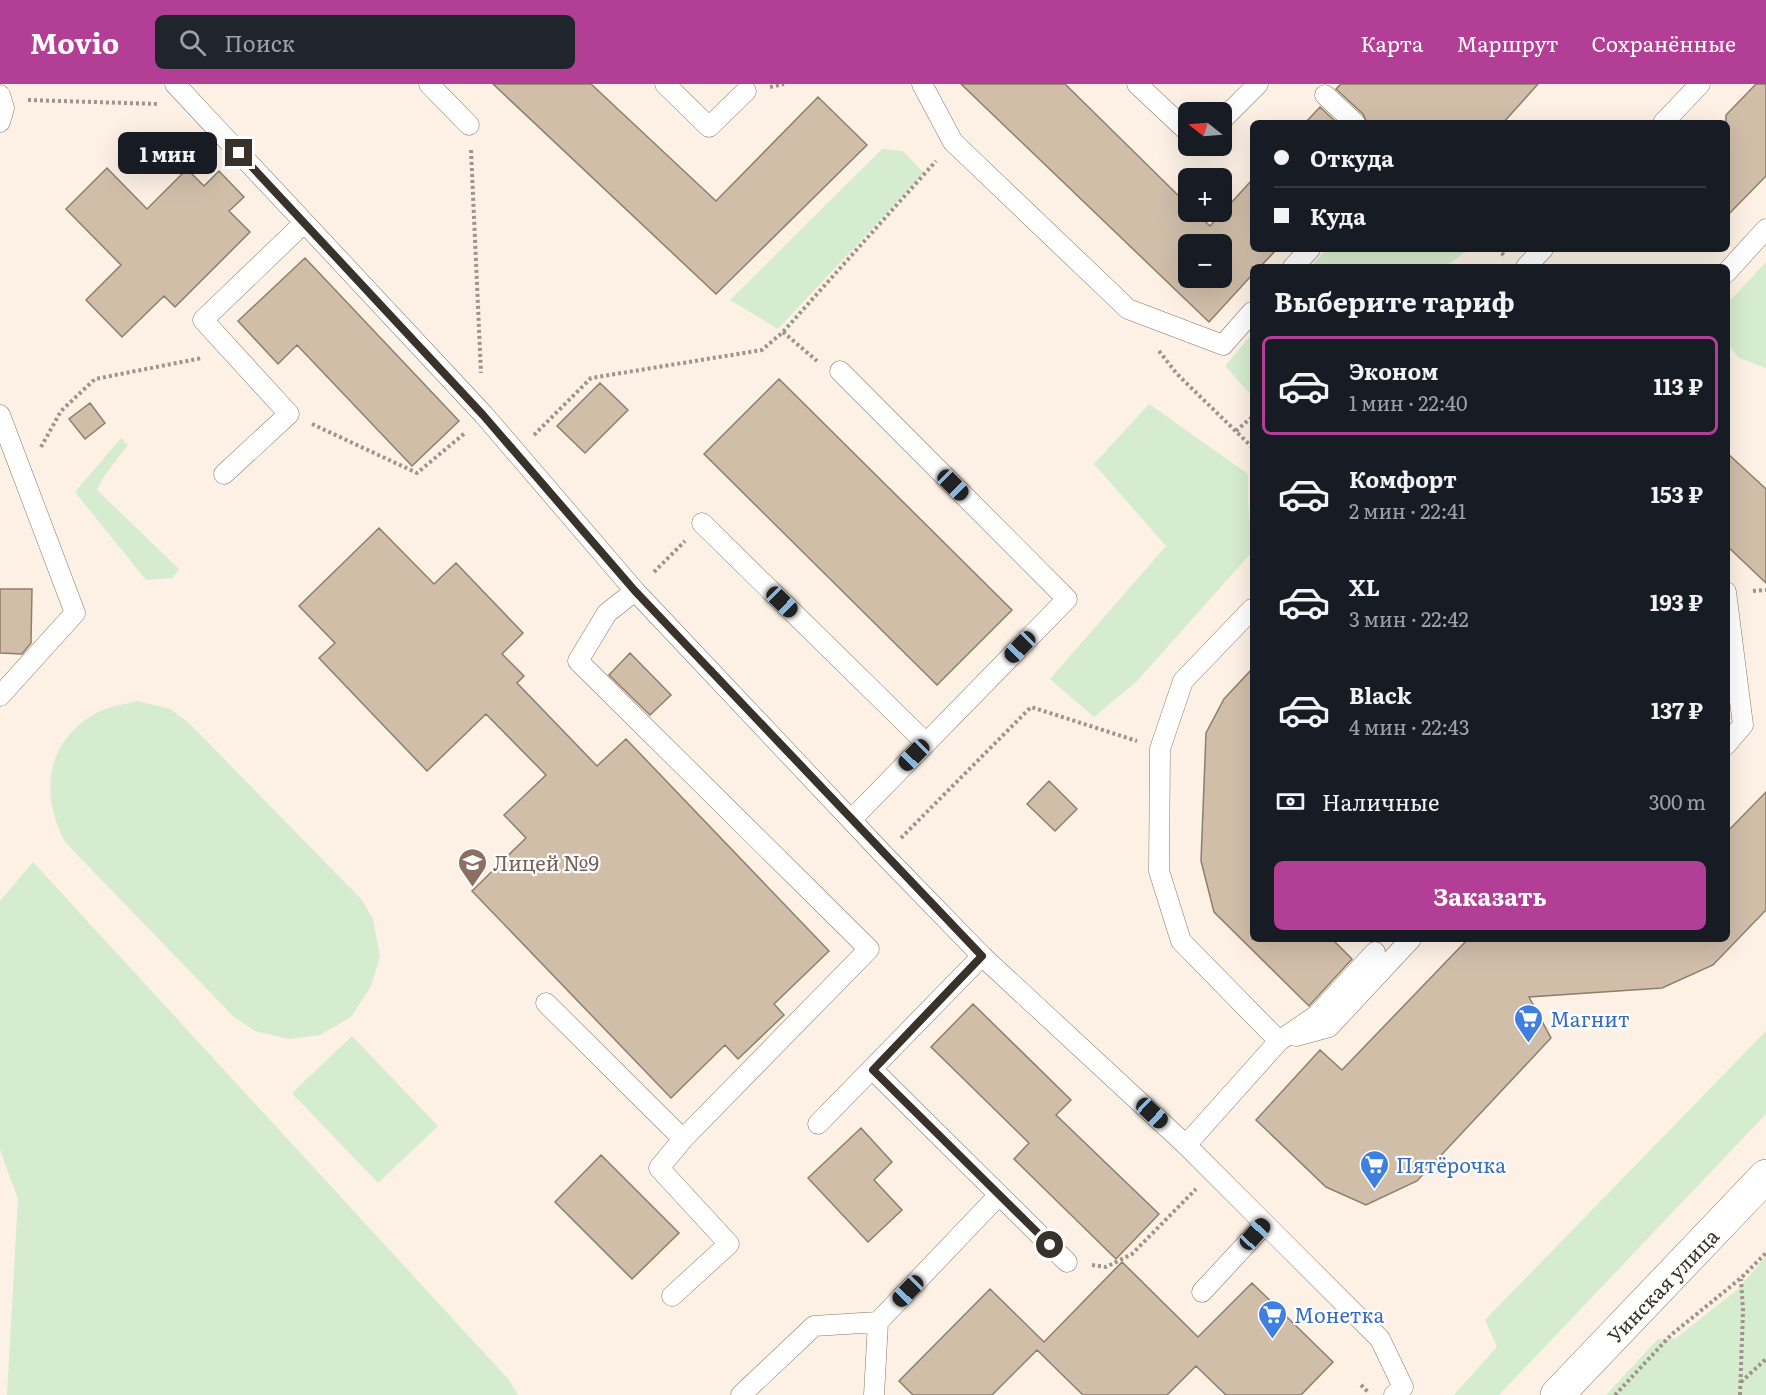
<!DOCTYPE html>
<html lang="ru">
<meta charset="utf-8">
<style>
:root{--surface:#171b24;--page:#20242c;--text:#f1f3f6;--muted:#9ea1a6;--line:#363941;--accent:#b33e95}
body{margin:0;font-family:Literata,serif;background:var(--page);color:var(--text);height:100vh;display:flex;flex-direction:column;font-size:22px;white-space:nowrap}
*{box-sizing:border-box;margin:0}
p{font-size:20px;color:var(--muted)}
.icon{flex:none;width:33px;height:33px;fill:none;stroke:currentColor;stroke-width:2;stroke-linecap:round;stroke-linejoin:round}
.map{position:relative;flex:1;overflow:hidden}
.details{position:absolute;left:1250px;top:180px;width:480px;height:678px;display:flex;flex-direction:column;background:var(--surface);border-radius:9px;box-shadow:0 6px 24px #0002}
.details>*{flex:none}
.top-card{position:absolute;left:1250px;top:36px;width:480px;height:132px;border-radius:9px;box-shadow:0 6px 24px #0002;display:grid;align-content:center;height:132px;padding:0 24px;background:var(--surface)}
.needle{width:39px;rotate:287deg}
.tools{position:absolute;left:1178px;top:18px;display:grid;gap:12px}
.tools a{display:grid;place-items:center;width:54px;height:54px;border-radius:9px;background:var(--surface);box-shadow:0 6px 24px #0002;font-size:30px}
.end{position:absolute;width:27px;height:27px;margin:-14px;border:8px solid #39322a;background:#fff;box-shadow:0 0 0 3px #fff}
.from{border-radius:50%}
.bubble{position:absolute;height:42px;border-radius:9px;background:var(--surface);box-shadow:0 6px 24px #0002;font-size:20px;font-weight:700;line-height:42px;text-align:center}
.car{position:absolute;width:18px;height:36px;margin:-18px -9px;border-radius:8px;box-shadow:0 0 4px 2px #0007;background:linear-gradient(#222 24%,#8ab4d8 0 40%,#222 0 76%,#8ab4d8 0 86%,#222 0)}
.top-card b{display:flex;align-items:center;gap:21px;height:57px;font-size:22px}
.top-card b+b{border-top:2px solid var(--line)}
.top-card i{width:15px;height:15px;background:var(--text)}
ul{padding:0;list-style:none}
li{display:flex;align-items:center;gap:18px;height:99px;margin:0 12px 9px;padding:0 12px;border:3px solid transparent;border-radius:9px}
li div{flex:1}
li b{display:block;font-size:22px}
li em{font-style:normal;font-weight:700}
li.active{border-color:var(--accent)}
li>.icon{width:54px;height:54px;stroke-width:1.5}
h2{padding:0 24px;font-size:27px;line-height:72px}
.pay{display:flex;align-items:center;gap:15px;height:66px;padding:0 24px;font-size:22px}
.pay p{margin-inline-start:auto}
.cta{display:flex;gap:12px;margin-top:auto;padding:12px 24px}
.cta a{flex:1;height:69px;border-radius:9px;background:var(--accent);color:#fff;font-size:24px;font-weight:700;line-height:69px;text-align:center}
header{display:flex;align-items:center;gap:36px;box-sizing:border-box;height:84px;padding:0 30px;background:var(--accent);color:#fff}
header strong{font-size:28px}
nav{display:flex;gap:33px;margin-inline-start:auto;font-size:21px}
.search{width:420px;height:54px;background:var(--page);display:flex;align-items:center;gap:15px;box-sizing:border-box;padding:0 21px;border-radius:9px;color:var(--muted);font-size:22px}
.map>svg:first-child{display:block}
.green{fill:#d6ecce}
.building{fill:#d0bea9;stroke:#8f7e6b;stroke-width:1.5;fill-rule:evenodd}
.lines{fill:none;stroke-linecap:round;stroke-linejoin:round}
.service-casing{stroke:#897865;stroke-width:21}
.secondary-casing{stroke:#897865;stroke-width:34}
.path{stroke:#9e958a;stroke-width:4;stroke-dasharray:3 3;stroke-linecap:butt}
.service{stroke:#fff;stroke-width:20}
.secondary{stroke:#fff;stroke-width:33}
.route{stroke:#39322a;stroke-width:8}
.labels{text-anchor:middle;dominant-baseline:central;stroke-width:4.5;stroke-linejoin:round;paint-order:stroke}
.education-label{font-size:20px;fill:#785e54;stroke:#fff;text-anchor:start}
.shop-label{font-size:20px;fill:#366cbe;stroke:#fff;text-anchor:start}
.street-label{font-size:20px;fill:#39322a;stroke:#fff}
</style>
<header>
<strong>Movio</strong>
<div class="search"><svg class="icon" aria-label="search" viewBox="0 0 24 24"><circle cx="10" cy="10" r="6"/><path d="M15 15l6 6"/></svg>Поиск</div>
<nav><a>Карта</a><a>Маршрут</a><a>Сохранённые</a></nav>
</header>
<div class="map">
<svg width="1766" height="1311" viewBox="0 0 1766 1311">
<rect width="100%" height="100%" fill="#fcf1e4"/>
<path class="green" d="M 882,65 L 903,67 L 924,89 L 778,245 L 730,216 Z
M 1327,165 L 1470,165 L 1444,183 L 1311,183 Z
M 1766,178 L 1766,284 L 1739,274 L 1727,259 L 1726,221 Z
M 1252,250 L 1252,312 L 1225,282 Z
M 1149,320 L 1248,390 L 1248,417 L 1252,468 L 1136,598 L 1094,633 L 1050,595 L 1166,462 L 1094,380 Z
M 121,354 L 128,361 L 104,392 L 97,406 L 179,485 L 173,494 L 146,496 L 75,408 Z
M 138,617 L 170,625 L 189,639 L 361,815 L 373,835 L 380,873 L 371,902 L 351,933 L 320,951 L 289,955 L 255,947 L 234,933 L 65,758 C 39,710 46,656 98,628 C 110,622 126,620 138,617 Z
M 33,778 L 509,1296 L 518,1311 L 7,1311 L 18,1115 L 0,1066 L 0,817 Z
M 1766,947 L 1766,1030 L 1499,1311 L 1454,1311 L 1497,1263 L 1485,1236 Z
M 352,952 L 438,1042 L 378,1099 L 292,1009 Z
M 1766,1172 L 1766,1311 L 1606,1311 L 1658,1255 L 1675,1255 L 1737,1206 Z"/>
<path class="building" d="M 493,0 L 591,0 L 716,117 L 818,13 L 867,61 L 716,210 Z
M 961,0 L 1065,0 L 1188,121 L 1188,128 L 1195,128 L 1210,142 L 1252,96 L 1252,165 L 1277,165 L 1260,183 L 1252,183 L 1252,191 L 1209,238 ZM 1188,160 L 1221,160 L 1221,194 L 1188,194 Z
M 1341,0 L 1538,0 L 1503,39 L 1367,39 L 1363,30 L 1336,5 Z
M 1756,0 L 1766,0 L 1766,92 L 1726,133 L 1726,31 Z
M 1320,23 L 1337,39 L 1305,39 Z
M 107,84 L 147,125 L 187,85 L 204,102 L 219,87 L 244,113 L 229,127 L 250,148 L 175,223 L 164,212 L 122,253 L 86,216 L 121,181 L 66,125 Z
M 305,174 L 459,337 L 412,382 L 297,261 L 278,280 L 238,237 Z
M 779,295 L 1012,526 L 937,601 L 704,370 Z
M 600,299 L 628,326 L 585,369 L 557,342 Z
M 90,319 L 105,339 L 85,355 L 69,335 Z
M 1726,368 L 1766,405 L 1766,499 L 1726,461 Z
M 379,444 L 434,500 L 456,479 L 523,549 L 502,570 L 524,592 L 517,599 L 597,682 L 626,655 L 829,867 L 774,920 L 784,931 L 738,975 L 725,961 L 671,1014 L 472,807 L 526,754 L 504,731 L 546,691 L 486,630 L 427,687 L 319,574 L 335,559 L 299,522 Z
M 0,505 L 32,505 L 31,559 L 22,570 L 0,569 Z
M 630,569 L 671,611 L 650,631 L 609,591 Z
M 1252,585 L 1252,855 L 1332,855 L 1352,875 L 1309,922 L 1214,828 L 1201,777 L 1206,649 L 1224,615 Z
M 1049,697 L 1077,725 L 1055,747 L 1027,720 Z
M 1766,708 L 1766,826 L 1713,881 L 1662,904 L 1529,913 L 1551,954 L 1417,1097 L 1366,1121 L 1326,1103 L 1256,1036 L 1320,966 L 1342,986 L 1468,855 L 1726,855 L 1726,749 Z
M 973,920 L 1071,1016 L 1056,1031 L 1159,1130 L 1116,1175 L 1014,1075 L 1029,1059 L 931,963 Z
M 861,1044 L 892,1078 L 874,1096 L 902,1126 L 868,1158 L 808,1094 Z
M 601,1071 L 679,1149 L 632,1195 L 555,1118 Z
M 1122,1178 L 1198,1253 L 1252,1199 L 1333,1278 L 1301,1311 L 1226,1311 L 1196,1282 L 1167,1311 L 1083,1311 L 1037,1266 L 992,1311 L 913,1311 L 899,1297 L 990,1205 L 1044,1258 Z"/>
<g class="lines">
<defs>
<path id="service" d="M 175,0 L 484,331 L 635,507 L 884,771 L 982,872 L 1186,1061 L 1380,1255 L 1403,1303 L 1394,1311
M 429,0 L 469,41
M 665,0 L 709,43 L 746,7
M 922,0 L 953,58 L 1128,225 L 1223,261 L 1252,228
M 1137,0 L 1188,48
M 0,11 L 4,24 L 0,38
M 1325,11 L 1355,39
M 1221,37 L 1258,0
M 1663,39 L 1700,0
M 1293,183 L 1310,165
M 1526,183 L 1543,165
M 1726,189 L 1766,145
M 840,287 L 1067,515 L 851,736
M 0,331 L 75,529 L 0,612
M 224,390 L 289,330 L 203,236 L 304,139
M 702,439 L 926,659
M 635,507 L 607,529 L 578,577 L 869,865 L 683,1055 L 659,1084 L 729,1160 L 672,1212
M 1726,508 L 1743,641 L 1726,661
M 1252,525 L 1183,597 L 1160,665 L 1159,787 L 1181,857 L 1279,957
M 546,919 L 683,1055
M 1296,952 L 1329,943 L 1411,855
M 873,986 L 1067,1178
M 818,1040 L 982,872
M 1186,1061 L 1279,957 L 1317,931 L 1375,868
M 1202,1208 L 1264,1141
M 741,1311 L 814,1242 L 878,1238 L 998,1112
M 874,1311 L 878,1238"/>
<path id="secondary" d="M 1557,1311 L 1766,1092"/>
</defs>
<use href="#service" class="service-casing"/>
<use href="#secondary" class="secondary-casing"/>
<path class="path" d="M 770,3 L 784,0
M 28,16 L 158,20
M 471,66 L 481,289
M 1497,165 L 1504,171
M 783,248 L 817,277
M 1159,267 L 1177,290 L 1252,363
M 312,340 L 417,389 L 465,349
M 1236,347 L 1252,333
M 534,351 L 591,294 L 762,266 L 783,248 L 936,77
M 41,363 L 61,327 L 95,295 L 202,274
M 654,488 L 685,457
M 1753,507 L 1766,506
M 901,754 L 1031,623 L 1137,657
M 1092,1181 L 1106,1183 L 1132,1170 L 1196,1105
M 1741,1298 L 1766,1275
M 1361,1301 L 1369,1309
M 1615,1311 L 1671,1251 L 1741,1194 L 1766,1169
M 1740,1311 L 1743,1227 L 1741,1195"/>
<use href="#service" class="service"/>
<use href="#secondary" class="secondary"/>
</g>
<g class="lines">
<path class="route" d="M 239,69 L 483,331 L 635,507 L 982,872 L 873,986 L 1050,1161"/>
</g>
<defs>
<symbol id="school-pin" viewBox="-11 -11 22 30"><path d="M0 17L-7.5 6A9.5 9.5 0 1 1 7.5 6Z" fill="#8d6e63" stroke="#fff"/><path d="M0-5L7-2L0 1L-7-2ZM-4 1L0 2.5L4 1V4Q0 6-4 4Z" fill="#fff"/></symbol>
<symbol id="supermarket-pin" viewBox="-11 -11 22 30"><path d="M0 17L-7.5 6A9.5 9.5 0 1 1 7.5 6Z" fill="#3f7fe0" stroke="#fff"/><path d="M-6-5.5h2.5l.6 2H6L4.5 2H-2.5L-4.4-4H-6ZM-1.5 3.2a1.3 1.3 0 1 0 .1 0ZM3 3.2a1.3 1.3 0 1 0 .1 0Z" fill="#fff"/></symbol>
</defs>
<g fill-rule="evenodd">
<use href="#school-pin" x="456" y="762" width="33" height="45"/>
<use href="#supermarket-pin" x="1512" y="918" width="33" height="45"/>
<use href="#supermarket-pin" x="1358" y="1064" width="33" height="45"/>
<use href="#supermarket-pin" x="1256" y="1214" width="33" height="45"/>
</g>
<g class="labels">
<g class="education-label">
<text x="493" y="778">Лицей №9</text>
</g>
<g class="shop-label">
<text x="1550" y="934">Магнит</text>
<text x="1396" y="1080">Пятёрочка</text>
<text x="1294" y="1230">Монетка</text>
</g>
<g class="street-label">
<text transform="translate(1662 1201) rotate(-46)">Уинская улица</text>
</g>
</g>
</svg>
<div class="tools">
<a><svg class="needle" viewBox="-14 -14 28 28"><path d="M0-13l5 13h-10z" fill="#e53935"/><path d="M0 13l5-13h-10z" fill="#9ea1a6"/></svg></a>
<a>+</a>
<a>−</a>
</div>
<i class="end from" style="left:1050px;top:1161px"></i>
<i class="end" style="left:239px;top:69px"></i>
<div class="bubble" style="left:118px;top:48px;width:99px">1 мин</div>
<i class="car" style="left:953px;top:401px;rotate:135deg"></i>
<i class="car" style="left:782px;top:518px;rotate:134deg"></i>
<i class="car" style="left:1020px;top:563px;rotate:224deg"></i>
<i class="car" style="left:914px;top:671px;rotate:224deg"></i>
<i class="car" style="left:1152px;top:1029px;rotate:133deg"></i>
<i class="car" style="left:1255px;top:1150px;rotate:42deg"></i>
<i class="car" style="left:908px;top:1207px;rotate:224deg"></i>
<div class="top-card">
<b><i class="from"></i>Откуда</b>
<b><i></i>Куда</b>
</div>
<section class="details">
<h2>Выберите тариф</h2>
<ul>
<li class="active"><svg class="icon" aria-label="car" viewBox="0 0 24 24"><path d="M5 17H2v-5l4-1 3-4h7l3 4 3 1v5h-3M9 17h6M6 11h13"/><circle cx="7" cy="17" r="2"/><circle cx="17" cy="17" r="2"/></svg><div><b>Эконом</b><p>1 мин · 22:40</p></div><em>113 ₽</em></li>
<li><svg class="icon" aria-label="car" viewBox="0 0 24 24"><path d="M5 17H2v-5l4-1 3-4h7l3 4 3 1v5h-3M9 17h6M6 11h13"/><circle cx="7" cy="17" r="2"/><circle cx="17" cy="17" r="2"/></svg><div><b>Комфорт</b><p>2 мин · 22:41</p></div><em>153 ₽</em></li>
<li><svg class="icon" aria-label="car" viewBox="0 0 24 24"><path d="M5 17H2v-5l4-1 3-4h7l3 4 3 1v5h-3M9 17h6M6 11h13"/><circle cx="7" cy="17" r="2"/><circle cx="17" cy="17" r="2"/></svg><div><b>XL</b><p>3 мин · 22:42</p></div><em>193 ₽</em></li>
<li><svg class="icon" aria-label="car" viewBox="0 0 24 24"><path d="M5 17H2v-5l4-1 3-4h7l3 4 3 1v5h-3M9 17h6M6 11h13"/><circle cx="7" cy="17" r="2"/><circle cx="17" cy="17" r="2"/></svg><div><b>Black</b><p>4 мин · 22:43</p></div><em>137 ₽</em></li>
</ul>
<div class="pay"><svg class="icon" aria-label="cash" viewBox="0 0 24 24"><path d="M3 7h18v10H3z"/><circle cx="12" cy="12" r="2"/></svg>Наличные<p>300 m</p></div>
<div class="cta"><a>Заказать</a></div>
</section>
</div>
